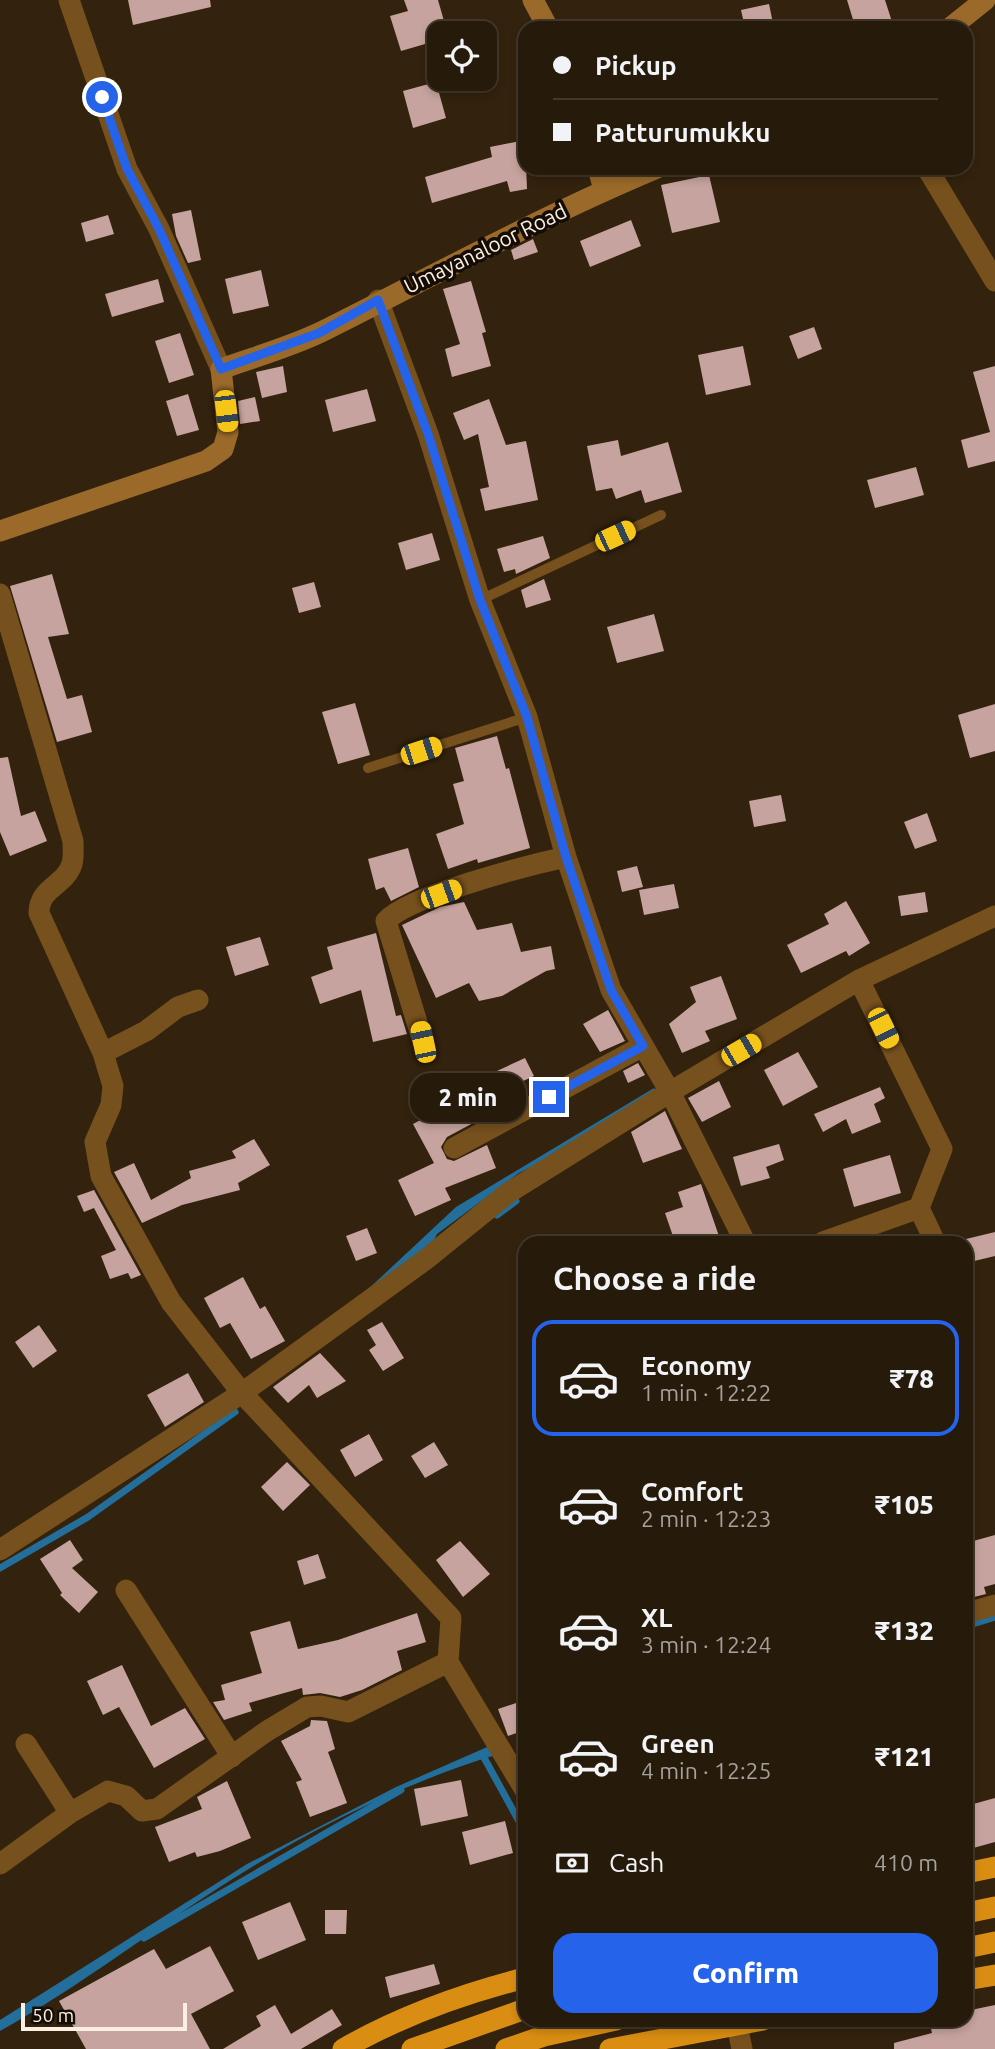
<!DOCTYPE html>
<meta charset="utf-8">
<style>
:root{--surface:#261a0a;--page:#322718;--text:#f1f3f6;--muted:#a4a19c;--line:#42382b;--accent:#2563eb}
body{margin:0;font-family:Ubuntu,sans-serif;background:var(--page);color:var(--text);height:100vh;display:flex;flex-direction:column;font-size:26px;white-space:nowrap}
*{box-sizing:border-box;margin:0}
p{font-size:23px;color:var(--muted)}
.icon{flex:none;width:38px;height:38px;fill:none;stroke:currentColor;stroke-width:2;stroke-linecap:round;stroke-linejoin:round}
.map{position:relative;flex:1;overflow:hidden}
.side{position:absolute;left:518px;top:1236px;width:455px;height:791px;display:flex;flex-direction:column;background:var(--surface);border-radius:21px;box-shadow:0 4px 10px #0003,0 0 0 2px var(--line)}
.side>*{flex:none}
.hud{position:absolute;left:518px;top:21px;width:455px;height:154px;border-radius:21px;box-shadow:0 4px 10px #0003,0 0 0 2px var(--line);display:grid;align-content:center;height:154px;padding:0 35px;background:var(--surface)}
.tools{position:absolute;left:427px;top:21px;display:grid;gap:14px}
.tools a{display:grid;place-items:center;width:70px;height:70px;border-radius:14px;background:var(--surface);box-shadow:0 4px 10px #0003,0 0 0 2px var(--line);font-size:35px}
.scale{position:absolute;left:21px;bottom:18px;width:166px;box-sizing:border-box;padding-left:7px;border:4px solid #fbefe2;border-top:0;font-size:19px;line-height:24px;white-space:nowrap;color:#fbefe2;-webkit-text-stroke:5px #150d05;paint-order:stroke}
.end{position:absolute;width:32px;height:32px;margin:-16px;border:9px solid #2563eb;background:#fff;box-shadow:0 0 0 4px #fff}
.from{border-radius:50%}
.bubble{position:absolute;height:49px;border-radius:21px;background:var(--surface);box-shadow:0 4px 10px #0003,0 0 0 2px var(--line);font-size:23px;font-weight:800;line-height:49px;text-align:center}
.car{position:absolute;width:21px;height:42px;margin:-21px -10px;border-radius:9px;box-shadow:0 0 5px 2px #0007;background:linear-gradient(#f5c518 24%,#345 0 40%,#f5c518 0 76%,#345 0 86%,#f5c518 0)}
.hud b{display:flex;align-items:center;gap:24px;height:66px;font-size:26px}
.hud b+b{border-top:2px solid var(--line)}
.hud i{width:18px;height:18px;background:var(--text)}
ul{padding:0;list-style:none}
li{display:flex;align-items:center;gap:21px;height:116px;margin:0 14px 10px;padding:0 21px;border:4px solid transparent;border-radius:21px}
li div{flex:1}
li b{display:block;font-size:26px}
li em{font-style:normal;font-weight:800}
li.on{border-color:var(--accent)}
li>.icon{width:63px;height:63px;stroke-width:1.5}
h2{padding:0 35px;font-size:32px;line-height:84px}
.pay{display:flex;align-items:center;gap:18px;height:77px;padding:0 35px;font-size:26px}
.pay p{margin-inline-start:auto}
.primary-button{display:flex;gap:14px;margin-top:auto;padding:14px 35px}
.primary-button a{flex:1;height:80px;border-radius:21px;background:var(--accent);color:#fff;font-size:28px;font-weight:800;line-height:80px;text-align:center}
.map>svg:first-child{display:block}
.water{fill:#236e9a}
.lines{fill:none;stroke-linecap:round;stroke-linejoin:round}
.stream{stroke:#236e9a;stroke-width:7}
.building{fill:#c6a39e}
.lane{stroke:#76501d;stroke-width:10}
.street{stroke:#76501d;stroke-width:21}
.secondary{stroke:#9b6a2a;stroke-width:21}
.highway{stroke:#d98d12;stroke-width:21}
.route{stroke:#2563eb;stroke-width:9}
.labels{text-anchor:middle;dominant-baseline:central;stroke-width:7;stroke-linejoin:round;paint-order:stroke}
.street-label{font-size:21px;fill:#fbefe2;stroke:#150d05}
</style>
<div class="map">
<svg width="995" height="2049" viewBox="0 0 995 2049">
<rect width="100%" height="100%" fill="#33220d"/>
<path class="water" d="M 654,1088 L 657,1094 L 565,1150 L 519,1173 L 437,1234 L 429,1250 L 364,1293 L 456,1207 Z
M 494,1744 L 499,1754 C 406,1782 313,1828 231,1880 C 153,1929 81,1986 0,2031 L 0,2020 L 247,1864 L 396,1787 Z"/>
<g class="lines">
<path class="stream" d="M 497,1215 L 516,1201
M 0,1568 L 88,1517 L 235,1412
M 966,1626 L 995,1617
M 482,1754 L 525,1832
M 144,1938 L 401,1790"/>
</g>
<path class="building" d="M 128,0 L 210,0 L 211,7 L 133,25 Z
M 404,0 L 438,0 L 446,28 L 430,33 L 432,42 L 401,51 L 390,16 L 408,11 Z
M 847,0 L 885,0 L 894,28 L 865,28 L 863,23 L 855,26 Z
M 769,4 L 774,28 L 745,28 L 741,10 Z
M 436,82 L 446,118 L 413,128 L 403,91 Z
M 525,140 L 527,189 L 510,192 L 507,181 L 432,203 L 425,177 L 492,157 L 490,147 Z
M 709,175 L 720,222 L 672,233 L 661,185 Z
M 191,210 L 201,260 L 188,263 L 176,236 L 172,214 Z
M 108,215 L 114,234 L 86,242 L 81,223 Z
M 631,220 L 641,246 L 590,267 L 580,241 Z
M 533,239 L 538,252 L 514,260 L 511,250 Z
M 261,270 L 269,306 L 233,314 L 225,279 Z
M 158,279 L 164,302 L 112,317 L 105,294 Z
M 471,281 L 486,332 L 482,333 L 491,366 L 452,377 L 445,349 L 460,344 L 443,289 Z
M 814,327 L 822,349 L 798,359 L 789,336 Z
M 180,333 L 194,375 L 169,383 L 155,341 Z
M 743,346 L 751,385 L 706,395 L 698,355 Z
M 283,366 L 287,392 L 262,398 L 256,372 Z
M 995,366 L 995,461 L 968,468 L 961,440 L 990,432 L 973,372 Z
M 367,389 L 376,421 L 333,432 L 325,400 Z
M 188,394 L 199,430 L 177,436 L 166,401 Z
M 255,397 L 260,421 L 240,424 L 238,401 Z
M 489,399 L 506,445 L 526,441 L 538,500 L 485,511 L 480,489 L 489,487 L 478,434 L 464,440 L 453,413 Z
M 618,440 L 621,456 L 668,442 L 682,492 L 645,503 L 641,490 L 616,499 L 612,488 L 596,491 L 587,446 Z
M 916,467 L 924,495 L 875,508 L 867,480 Z
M 432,533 L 440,560 L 406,570 L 398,543 Z
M 543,536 L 550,558 L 516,574 L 515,569 L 504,572 L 497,549 Z
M 52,574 L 69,634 L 48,637 L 67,699 L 82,695 L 92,732 L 57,742 L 10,586 Z
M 544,579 L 551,600 L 526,608 L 521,590 Z
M 314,582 L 321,607 L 299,613 L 292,588 Z
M 654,614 L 664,651 L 617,663 L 607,627 Z
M 355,703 L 370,755 L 338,764 L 322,712 Z
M 995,704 L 995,751 L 970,758 L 958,715 Z
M 497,736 L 506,769 L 509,768 L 530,848 L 478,863 L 477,859 L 448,869 L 436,834 L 464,824 L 453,784 L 464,781 L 455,748 Z
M 8,757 L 21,816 L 35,811 L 47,841 L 10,856 L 0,832 L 0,758 Z
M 781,795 L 786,821 L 754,827 L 749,801 Z
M 927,813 L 937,841 L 915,849 L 904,822 Z
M 408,848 L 419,887 L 391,901 L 384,887 L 376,890 L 368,859 Z
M 637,866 L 643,887 L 622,892 L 617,871 Z
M 674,884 L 679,908 L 644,915 L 639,890 Z
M 925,892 L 928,912 L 901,916 L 898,896 Z
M 846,901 L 870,943 L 849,956 L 846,951 L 801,973 L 787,945 L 829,924 L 824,914 Z
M 464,902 L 477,930 L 512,923 L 521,952 L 551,946 L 555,969 L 546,971 L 502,996 L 479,1001 L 469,983 L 436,998 L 402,925 L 440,907 Z
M 376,933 L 396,1016 L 401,1015 L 407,1034 L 373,1042 L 361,990 L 320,1004 L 311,977 L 333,969 L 327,947 Z
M 260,937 L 269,965 L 235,976 L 226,947 Z
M 721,976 L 737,1019 L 705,1031 L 710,1041 L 682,1053 L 669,1024 L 696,1002 L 690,987 Z
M 608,1010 L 625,1041 L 600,1052 L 583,1024 Z
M 798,1052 L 818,1087 L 783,1106 L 764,1070 Z
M 525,1058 L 534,1076 L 506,1089 L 511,1100 L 475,1116 L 477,1121 L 447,1137 L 441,1147 L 447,1159 L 454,1161 L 487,1145 L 496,1168 L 445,1188 L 451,1200 L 415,1216 L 398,1180 L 434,1163 L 413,1124 L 486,1085 L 486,1076 Z
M 638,1063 L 645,1075 L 628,1083 L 623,1071 Z
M 719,1081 L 731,1107 L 702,1122 L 688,1098 Z
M 880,1087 L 885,1098 L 874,1104 L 881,1122 L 852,1134 L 846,1119 L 823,1132 L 814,1114 Z
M 665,1111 L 682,1149 L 643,1163 L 631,1132 Z
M 254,1139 L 270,1165 L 238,1183 L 240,1190 L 182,1205 L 142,1223 L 114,1172 L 134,1163 L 151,1200 L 191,1178 L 189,1171 L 236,1158 L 232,1151 Z
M 779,1144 L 784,1160 L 766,1167 L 770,1178 L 741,1186 L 733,1157 Z
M 890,1155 L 901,1193 L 854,1207 L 843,1169 Z
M 701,1184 L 721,1242 L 675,1242 L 665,1213 L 683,1207 L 678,1192 Z
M 94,1190 L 141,1275 L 131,1279 L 128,1273 L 110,1279 L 101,1256 L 116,1250 L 94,1208 L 84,1212 L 77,1196 Z
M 367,1228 L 377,1253 L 356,1261 L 346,1236 Z
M 995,1232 L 995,1256 L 966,1263 L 966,1239 Z
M 243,1277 L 260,1309 L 265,1306 L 285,1341 L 251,1359 L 230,1323 L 220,1328 L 204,1298 Z
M 382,1322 L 404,1358 L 383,1371 L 369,1350 L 376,1345 L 367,1330 Z
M 39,1325 L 57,1351 L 33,1368 L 15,1342 Z
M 320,1353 L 346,1381 L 317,1398 L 309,1385 L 288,1403 L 273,1387 Z
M 188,1373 L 204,1402 L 165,1427 L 147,1395 Z
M 369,1434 L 383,1460 L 355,1477 L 340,1450 Z
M 434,1442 L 448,1465 L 425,1478 L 411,1456 Z
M 287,1462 L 310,1485 L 283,1511 L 261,1487 Z
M 995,1535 L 995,1584 L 984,1587 L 986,1594 L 966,1599 L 966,1543 Z
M 70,1540 L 83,1560 L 72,1568 L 98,1592 L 79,1613 L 60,1595 L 62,1593 L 40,1559 Z
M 460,1541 L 490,1574 L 463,1597 L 436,1560 Z
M 318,1554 L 326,1578 L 304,1585 L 297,1561 Z
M 417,1613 L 426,1642 L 397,1651 L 402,1670 L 362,1690 L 340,1697 L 320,1693 L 303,1695 L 302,1688 L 249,1703 L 252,1711 L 224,1720 L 213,1702 L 225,1700 L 221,1685 L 262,1673 L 250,1632 L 290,1621 L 298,1649 L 338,1640 Z
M 122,1665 L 151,1726 L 185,1708 L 205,1739 L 154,1768 L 119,1707 L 103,1715 L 87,1681 Z
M 525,1700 L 525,1730 L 508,1736 L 498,1709 Z
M 311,1720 L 327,1721 L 335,1749 L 328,1752 L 347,1803 L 310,1817 L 296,1782 L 302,1780 L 281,1741 L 310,1726 Z
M 461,1780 L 468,1816 L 421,1826 L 414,1789 Z
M 227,1781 L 251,1838 L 220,1851 L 197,1857 L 195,1852 L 169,1862 L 155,1827 L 202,1809 L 197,1797 Z
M 995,1798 L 995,1842 L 966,1850 L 966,1806 Z
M 505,1821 L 513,1853 L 470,1865 L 462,1832 Z
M 290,1902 L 306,1940 L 258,1960 L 242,1922 Z
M 325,1910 L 347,1910 L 346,1934 L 325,1934 Z
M 210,1946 L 234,1991 L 191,2014 L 210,2049 L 86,2049 L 59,2001 L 154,1949 L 166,1969 Z
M 434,1964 L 440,1984 L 390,1998 L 385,1977 Z
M 275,2005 L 291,2034 L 332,2009 L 342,2025 L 301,2049 L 223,2049 L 261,2026 L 256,2016 Z
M 995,2005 L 995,2049 L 894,2049 L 894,2043 L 932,2033 L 929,2020 L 966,2020 L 966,2011 Z"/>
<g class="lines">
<path class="lane" d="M 480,600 L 661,515
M 368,768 L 527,717"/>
<path class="street" d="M 69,0 L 127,169 L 159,229 L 221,369
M 927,168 L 995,281
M 378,300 L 428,434 L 480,600 L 527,717 L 566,857 L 611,990 L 670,1092 L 745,1242
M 0,594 L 73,841 C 73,848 74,857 72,864 C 65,886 39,887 39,913 L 103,1053 L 113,1086 L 111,1105 L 95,1142 L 101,1176 L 171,1302 L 242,1393 L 451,1618 L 448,1662 L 525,1790
M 859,980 L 942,1149 L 919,1208
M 423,1042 L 386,921 C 408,896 529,865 566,857
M 103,1053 L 146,1031 L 178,1007 L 198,1000
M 454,1148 L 643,1046
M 823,1242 L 919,1208 L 935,1242
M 0,1550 L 242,1393 L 425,1260 L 508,1193 L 670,1092 L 859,980 L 995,916
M 126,1590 L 232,1757
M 966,1613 L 995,1605
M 26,1744 L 70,1813
M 0,1864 L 70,1813 L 108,1791 L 126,1796 L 142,1811 L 157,1809 L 267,1731 L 307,1707 L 321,1706 L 348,1712 L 448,1662
M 737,2025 L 742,2049"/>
<path class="secondary" d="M 533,0 L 548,28
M 950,28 L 985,0
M 598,168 L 604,190
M 0,531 L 206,461 L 223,449 L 228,432 L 221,369 C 254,357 290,347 321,332 C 433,276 542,216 657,168"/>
<path class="highway" d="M 966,1873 L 995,1867
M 966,1913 L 995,1907
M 966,1948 L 995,1942
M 966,1980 L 995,1975
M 343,2049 C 399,2017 462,1994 525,1978
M 412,2049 L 525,2009
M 506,2049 L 544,2036 L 616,2020
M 610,2049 L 763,2020"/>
</g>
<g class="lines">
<path class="route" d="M 102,97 L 127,169 L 159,229 L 221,369 L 319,333 L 378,300 L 428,434 L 480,600 L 527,717 L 566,857 L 611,990 L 643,1046 L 549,1097"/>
</g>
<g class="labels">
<g class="street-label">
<text transform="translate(485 248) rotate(-26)">Umayanaloor Road</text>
</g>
</g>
</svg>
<div class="tools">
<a><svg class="icon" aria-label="locate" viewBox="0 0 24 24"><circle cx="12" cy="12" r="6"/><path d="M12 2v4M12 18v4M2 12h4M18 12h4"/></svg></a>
</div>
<div class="scale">50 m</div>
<i class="end from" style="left:102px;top:97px"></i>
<i class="end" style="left:549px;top:1097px"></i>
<div class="bubble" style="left:410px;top:1073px;width:116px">2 min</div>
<i class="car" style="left:226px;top:411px;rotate:173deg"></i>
<i class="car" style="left:615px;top:536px;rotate:65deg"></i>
<i class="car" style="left:421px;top:751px;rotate:72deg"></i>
<i class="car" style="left:441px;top:894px;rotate:70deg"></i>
<i class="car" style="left:883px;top:1028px;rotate:154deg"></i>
<i class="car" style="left:423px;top:1042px;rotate:348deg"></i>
<i class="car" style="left:741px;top:1050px;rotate:60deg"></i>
<div class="hud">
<b><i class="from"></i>Pickup</b>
<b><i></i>Patturumukku</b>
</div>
<section class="side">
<h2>Choose a ride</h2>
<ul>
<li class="on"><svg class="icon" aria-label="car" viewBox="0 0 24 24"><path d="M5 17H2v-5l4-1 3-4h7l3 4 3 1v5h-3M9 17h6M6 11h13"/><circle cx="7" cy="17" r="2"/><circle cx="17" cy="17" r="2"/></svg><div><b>Economy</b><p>1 min · 12:22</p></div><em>₹78</em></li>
<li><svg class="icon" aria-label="car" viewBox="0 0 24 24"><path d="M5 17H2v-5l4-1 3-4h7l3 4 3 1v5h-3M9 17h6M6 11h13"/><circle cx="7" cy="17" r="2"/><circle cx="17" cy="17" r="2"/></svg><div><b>Comfort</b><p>2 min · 12:23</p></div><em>₹105</em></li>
<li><svg class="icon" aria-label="car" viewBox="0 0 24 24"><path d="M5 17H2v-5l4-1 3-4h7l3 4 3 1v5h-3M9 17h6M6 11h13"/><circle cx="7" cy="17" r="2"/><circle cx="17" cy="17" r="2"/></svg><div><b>XL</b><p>3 min · 12:24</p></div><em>₹132</em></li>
<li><svg class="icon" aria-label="car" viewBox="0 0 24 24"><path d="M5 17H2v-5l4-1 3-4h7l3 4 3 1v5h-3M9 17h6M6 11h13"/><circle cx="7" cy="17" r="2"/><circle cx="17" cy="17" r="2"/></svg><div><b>Green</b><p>4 min · 12:25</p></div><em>₹121</em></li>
</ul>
<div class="pay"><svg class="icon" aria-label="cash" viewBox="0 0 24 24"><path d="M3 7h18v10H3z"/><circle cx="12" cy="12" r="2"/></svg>Cash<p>410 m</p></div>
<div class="primary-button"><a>Confirm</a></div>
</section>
</div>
